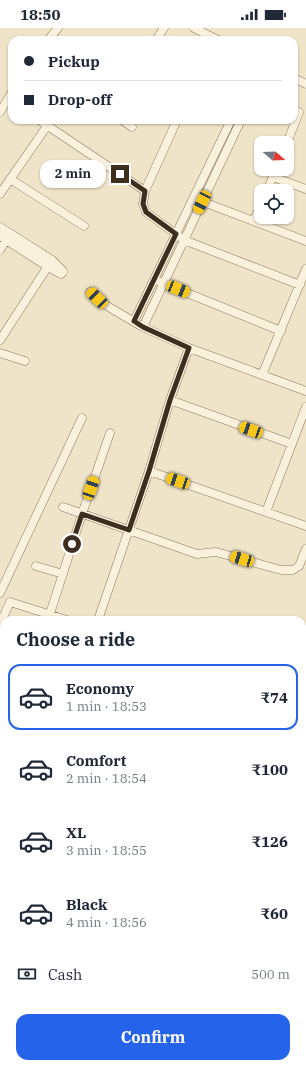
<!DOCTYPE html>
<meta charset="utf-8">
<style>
:root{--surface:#fff;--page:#f6f6f7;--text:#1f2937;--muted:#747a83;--line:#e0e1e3;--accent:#2563eb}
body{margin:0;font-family:"IBM Plex Serif",serif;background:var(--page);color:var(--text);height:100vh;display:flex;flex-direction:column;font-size:15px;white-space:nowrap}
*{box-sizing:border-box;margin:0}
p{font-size:13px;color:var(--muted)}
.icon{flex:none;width:22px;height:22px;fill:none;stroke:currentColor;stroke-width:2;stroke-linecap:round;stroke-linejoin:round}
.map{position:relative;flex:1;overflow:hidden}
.panel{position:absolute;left:0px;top:588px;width:306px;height:452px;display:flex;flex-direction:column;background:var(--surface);border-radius:12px 12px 0 0;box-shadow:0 1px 3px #0004}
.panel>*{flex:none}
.banner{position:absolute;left:8px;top:8px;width:290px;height:88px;border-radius:12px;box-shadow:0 1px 3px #0004;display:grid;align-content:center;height:88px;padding:0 16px;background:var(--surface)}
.needle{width:26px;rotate:109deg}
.buttons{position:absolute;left:254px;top:108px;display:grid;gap:8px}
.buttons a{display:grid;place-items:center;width:40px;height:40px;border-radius:8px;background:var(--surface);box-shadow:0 1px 3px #0004;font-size:20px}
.end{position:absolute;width:18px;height:18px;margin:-9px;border:5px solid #3d2e20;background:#fff;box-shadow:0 0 0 2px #fff}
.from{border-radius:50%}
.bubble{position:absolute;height:28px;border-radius:12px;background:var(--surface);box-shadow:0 1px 3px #0004;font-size:13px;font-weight:800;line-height:28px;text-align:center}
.car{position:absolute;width:12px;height:24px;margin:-12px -6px;border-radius:5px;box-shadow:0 0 3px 1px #0007;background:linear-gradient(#f5c518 24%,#345 0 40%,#f5c518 0 76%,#345 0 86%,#f5c518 0)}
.banner b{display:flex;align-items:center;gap:14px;height:38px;font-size:15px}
.banner b+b{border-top:1px solid var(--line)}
.banner i{width:10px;height:10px;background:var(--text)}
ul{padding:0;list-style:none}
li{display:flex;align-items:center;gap:12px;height:66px;margin:0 8px 6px;padding:0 8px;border:2px solid transparent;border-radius:12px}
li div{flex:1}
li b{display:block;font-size:15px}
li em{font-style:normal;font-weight:800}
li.selected{border-color:var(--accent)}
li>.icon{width:36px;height:36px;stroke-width:1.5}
h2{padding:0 16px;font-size:18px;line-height:48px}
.pay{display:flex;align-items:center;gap:10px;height:44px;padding:0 16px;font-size:15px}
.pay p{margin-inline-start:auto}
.action{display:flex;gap:8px;margin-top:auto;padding:8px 16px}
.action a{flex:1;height:46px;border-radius:12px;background:var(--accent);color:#fff;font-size:16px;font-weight:800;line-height:46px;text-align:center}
.status{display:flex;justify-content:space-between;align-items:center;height:28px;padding:0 20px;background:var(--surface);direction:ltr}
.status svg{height:11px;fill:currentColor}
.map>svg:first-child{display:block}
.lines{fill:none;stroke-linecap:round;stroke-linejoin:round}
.minor-casing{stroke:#8d765c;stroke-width:9}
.tertiary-casing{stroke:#8d765c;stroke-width:11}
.primary-casing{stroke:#5b4430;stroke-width:14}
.minor{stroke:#faf1dc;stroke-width:8}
.tertiary{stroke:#faf1dc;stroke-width:10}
.primary{stroke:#f3d9a0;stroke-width:13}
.route{stroke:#3d2e20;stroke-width:5}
</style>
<div class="status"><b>18:50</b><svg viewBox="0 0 49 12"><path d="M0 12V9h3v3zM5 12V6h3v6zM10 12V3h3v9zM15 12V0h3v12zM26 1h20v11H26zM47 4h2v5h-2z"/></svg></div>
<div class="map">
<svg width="306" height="1040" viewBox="0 0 306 1040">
<rect width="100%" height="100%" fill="#f0e4c8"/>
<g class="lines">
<defs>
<path id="minor" d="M 194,0 L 218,12
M 48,12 L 58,0
M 156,12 L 164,0
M 294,50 L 306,56
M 0,84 L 12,64
M 39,92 L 145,163
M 122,92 L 132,99
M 177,92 L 145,163 L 143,176 L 146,184 L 184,212 L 300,257
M 287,115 L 299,84
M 273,149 L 306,161
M 10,151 L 84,198
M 267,163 L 276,141
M 0,166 L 47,98
M 198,172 L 306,213
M 254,192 L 261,176
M 0,199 L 52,232 L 63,243
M 0,208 L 48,239 L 61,246 L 63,244
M 0,222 L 8,208
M 160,254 L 281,303
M 90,264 L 97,271 L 112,281 L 143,299 L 189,320 L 306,363
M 134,293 L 231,92
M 143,299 L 241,92
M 0,312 L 52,232
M 0,325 L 25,333
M 262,347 L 306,241
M 170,372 L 292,416
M 149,443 L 306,498
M 63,479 L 197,526 L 216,524 L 281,542 L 293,542 L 299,538 L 306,521
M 266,484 L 306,379
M 36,538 L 63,546
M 0,565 L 82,390
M 48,592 L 82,486 L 110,405
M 98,592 L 149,443 L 170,372 L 189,320
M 0,596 L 10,574 L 67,592
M 0,659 L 4,660
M 302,874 L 306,874
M 0,930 L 4,919
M 0,952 L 4,954
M 0,1004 L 4,1006
M 302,1020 L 306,1012
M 84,1036 L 99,1040
M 221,1036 L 229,1039
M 28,1040 L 29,1036
M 107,1040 L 109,1036
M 292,1040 L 294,1036"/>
<path id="tertiary" d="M 302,829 L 306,769
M 229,1040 L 230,1036"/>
<path id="primary" d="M 0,726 L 4,727
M 302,740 L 306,741
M 302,754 L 306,754"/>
</defs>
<use href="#minor" class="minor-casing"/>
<use href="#tertiary" class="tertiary-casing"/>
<use href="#primary" class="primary-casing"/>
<use href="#minor" class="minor"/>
<use href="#tertiary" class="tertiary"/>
<use href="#primary" class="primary"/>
</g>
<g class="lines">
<path class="route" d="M 72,516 L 82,486 L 129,502 L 149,443 L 170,372 L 189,320 L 143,299 L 134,293 L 176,206 L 146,184 L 143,176 L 145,163 L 120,146"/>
</g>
</svg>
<div class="buttons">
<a><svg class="needle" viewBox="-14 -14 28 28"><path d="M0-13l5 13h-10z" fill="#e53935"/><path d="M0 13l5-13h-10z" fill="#747a83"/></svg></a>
<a><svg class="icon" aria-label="locate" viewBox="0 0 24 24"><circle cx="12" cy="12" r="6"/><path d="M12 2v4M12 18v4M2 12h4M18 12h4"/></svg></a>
</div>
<i class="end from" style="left:72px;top:516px"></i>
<i class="end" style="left:120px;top:146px"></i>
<div class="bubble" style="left:40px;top:132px;width:66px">2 min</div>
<i class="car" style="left:202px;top:174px;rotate:206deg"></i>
<i class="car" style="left:178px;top:261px;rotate:112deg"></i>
<i class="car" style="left:97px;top:270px;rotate:314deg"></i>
<i class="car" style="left:251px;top:402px;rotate:290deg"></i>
<i class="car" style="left:178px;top:453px;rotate:289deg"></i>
<i class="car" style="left:91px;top:460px;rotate:19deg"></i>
<i class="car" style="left:242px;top:531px;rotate:286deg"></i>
<div class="banner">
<b><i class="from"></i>Pickup</b>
<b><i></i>Drop-off</b>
</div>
<section class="panel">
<h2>Choose a ride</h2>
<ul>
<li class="selected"><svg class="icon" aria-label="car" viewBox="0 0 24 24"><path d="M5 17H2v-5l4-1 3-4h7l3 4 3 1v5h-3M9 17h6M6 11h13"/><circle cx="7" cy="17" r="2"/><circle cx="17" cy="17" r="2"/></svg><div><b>Economy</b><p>1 min · 18:53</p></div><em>₹74</em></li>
<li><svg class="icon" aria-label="car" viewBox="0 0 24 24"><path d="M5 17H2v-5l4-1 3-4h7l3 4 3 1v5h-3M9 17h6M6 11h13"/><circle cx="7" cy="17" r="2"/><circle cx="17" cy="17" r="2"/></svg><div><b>Comfort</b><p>2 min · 18:54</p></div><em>₹100</em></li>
<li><svg class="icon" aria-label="car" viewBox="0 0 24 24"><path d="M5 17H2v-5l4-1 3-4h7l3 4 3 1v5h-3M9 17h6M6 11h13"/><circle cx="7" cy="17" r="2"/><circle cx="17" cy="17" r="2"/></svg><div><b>XL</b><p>3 min · 18:55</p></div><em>₹126</em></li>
<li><svg class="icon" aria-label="car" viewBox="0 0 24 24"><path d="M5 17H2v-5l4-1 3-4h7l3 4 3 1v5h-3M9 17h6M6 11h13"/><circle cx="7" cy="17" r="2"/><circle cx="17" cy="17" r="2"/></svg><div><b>Black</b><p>4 min · 18:56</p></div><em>₹60</em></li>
</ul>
<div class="pay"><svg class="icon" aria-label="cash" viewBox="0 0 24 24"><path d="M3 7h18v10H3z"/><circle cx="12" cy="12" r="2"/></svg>Cash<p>500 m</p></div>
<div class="action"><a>Confirm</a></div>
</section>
</div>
